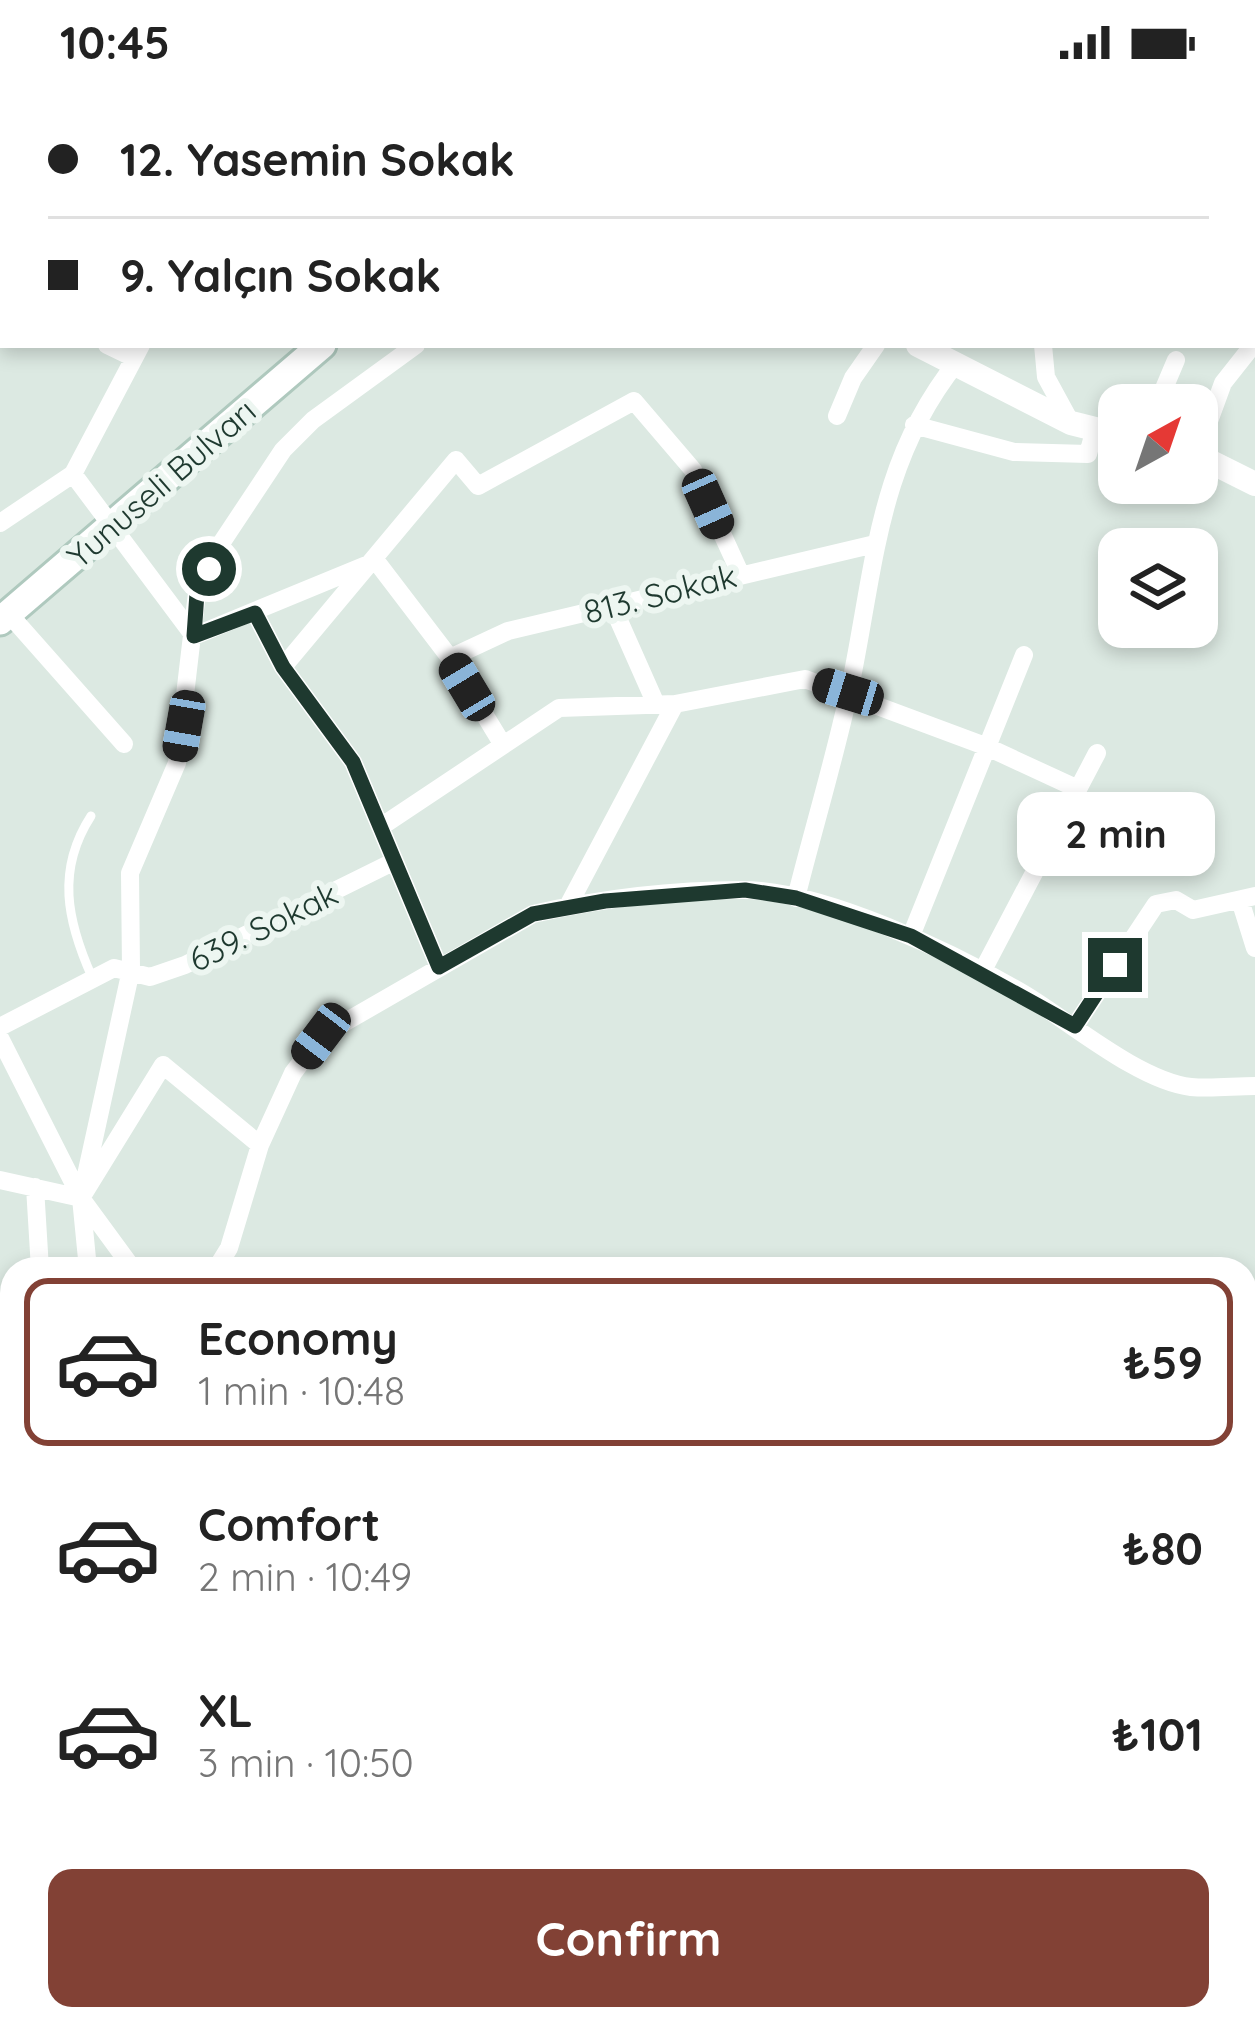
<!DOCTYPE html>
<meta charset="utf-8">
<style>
:root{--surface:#fff;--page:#f6f6f6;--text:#222;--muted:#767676;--line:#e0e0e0;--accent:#824135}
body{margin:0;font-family:Quicksand,sans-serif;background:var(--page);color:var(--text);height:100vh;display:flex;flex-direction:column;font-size:45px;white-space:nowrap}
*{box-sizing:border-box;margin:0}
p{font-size:39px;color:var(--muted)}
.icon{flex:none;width:66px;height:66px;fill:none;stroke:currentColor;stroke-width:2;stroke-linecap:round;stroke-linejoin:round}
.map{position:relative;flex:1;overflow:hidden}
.sheet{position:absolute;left:0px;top:1173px;width:1257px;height:774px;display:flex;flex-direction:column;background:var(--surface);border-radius:36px 36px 0 0;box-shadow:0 6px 18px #0003}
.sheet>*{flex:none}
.banner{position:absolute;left:0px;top:0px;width:1257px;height:264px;box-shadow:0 6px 18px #0003;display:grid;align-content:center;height:264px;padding:0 48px;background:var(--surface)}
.needle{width:78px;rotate:40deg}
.tools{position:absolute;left:1098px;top:300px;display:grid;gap:24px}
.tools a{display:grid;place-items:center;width:120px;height:120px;border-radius:24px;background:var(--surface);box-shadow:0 6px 18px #0003;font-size:60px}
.end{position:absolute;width:54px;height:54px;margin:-27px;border:15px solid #1e392f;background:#fff;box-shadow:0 0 0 6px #fff}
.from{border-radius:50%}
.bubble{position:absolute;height:84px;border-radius:24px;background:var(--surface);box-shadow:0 6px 18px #0003;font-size:39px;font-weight:800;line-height:84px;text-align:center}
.car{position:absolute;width:36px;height:72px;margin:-36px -18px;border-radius:15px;box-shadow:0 0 9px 3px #0007;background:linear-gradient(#222 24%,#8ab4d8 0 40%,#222 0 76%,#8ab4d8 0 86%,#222 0)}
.banner b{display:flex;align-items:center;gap:42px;height:114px;font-size:45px}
.banner b+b{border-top:3px solid var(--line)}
.banner i{width:30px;height:30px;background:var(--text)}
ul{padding:21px 0 0;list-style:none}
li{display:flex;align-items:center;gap:36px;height:168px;margin:0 24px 18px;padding:0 24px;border:6px solid transparent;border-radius:24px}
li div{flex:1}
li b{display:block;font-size:45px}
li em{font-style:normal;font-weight:800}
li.active{border-color:var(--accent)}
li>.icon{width:108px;height:108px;stroke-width:1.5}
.button{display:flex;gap:24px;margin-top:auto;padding:24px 48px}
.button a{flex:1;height:138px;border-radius:24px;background:var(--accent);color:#fff;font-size:48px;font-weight:800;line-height:138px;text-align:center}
.status{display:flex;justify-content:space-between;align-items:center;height:84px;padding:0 60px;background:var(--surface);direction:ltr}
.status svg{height:33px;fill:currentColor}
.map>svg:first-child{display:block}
.water{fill:#81ccd2}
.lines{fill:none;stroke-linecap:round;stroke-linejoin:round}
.secondary-casing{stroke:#afc9be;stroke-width:33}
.primary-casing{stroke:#bcc4c1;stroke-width:36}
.path{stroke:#7bae9a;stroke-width:3;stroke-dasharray:6 9;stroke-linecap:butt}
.service{stroke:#fff;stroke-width:9}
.minor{stroke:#fff;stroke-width:18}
.tertiary{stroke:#fff;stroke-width:24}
.secondary{stroke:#fff;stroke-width:27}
.primary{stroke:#5fa18a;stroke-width:30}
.route{stroke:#1e392f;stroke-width:15}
.labels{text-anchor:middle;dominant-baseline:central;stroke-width:12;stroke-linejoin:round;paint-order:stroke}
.street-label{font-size:33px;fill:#1e392f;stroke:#edf6f1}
</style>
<div class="status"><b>10:45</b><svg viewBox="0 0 49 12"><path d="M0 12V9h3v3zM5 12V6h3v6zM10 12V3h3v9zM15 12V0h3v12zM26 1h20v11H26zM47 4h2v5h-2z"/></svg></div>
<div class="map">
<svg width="1255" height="1947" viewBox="0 0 1255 1947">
<rect width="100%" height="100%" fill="#dce9e2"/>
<path class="water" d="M 1255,1620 L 1255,1679 L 1245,1682 L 1245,1623 Z
M 153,1935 L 401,1935 L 361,1947 L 110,1947 Z"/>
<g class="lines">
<defs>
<path id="secondary" d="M 627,3 L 631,0
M 0,78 L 3,79
M 0,537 L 322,261"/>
<path id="primary" d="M 1245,1571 L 1255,1568
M 1245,1706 L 1255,1703
M 0,1927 L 12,1923
M 429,1947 L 473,1935"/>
</defs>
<use href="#secondary" class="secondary-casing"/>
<use href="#primary" class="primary-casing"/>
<path class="path" d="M 25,1943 L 48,1935
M 380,1947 L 407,1939"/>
<path class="service" d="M 91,732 C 56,786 67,837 92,893"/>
<path class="minor" d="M 377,0 L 386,3
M 943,0 L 944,3
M 1025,0 L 1026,3
M 76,3 L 77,0
M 197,3 L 198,0
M 897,3 L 903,0
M 0,208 L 3,210
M 0,244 L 3,237
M 107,261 L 134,274
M 1043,261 L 1046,293 L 1071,339
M 1157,321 L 1176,276
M 837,332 L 853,294 L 876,261
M 914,341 L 1014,368 L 1088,370 L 1095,345
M 1197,370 L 1223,299 L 1253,261
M 73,390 L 141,261
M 0,439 L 73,390 L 194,552 L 376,477 L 450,574 L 503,661
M 612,521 L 655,618
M 255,529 L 283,583 L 353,678 L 439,883
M 9,530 L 124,660
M 450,574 L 508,547 L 875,460
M 283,583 L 456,376 L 478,402 L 634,317 L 693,386 L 740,489
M 382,742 L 559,624 L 675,620 L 805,595 L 985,662 L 1078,705
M 796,814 C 813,746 834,677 849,608 C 875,486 876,379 957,278
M 1240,816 L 1255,864
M 568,822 L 675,620
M 911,852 L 1024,571
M 982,888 L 1097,669
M 1075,942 L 1156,820 L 1176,816 L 1193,826 L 1255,812
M 0,943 L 114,884 L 150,893 L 185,881 L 393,778
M 0,954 L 81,1114 L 133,1185
M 0,1096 L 81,1114
M 35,1103 L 40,1185
M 81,1114 L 131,886 L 130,789 L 177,679 L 197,509 L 220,461 L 283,366 L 313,336 L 416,261
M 88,1185 L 81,1114 L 163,981 L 260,1061
M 216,1185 L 229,1164 L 260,1061 L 293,989 L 321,952 L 533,830 C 599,815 674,806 742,806 C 823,806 954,869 1024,910 C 1069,937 1139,997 1191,1003 C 1212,1005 1234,1002 1255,1002
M 1245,1277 L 1255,1273
M 0,1296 L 12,1293
M 3,1337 L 12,1376
M 0,1425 L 12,1417
M 0,1520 L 12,1531
M 0,1649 L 12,1632
M 0,1734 L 12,1752
M 0,1862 L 12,1880
M 0,1899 L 12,1895"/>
<path class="tertiary" d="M 538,0 L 539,3
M 918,261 L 1071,339 L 1119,351
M 1197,371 L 1255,400"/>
<use href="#secondary" class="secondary"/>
<use href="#primary" class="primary"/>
</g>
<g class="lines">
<path class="route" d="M 209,485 L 197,509 L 194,552 L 255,529 L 283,583 L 353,678 L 439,883 L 533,830 L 605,817 L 745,806 L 796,814 L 911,852 L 1075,942 L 1115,881"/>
</g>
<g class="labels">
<g class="street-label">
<text transform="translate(161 399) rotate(-41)">Yunuseli Bulvarı</text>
<text transform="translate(660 509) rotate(-14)">813. Sokak</text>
<text transform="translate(263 842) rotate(-26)">639. Sokak</text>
</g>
</g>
</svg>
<div class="tools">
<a><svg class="needle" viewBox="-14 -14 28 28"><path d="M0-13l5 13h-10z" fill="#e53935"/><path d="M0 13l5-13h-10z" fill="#767676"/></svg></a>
<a><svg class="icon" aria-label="layers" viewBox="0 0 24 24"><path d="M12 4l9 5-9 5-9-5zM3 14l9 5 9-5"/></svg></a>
</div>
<i class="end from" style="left:209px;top:485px"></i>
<i class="end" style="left:1115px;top:881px"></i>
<div class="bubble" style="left:1017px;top:708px;width:198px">2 min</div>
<i class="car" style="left:708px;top:420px;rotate:156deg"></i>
<i class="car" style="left:467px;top:603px;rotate:329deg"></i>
<i class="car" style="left:848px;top:608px;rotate:287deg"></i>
<i class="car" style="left:184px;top:642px;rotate:190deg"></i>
<i class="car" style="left:321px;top:952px;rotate:217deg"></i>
<div class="banner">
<b><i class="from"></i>12. Yasemin Sokak</b>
<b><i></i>9. Yalçın Sokak</b>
</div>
<section class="sheet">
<ul>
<li class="active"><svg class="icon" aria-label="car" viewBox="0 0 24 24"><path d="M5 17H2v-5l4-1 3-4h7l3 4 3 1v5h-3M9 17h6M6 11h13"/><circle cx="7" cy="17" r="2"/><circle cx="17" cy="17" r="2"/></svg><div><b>Economy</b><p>1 min · 10:48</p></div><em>₺59</em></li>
<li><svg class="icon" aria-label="car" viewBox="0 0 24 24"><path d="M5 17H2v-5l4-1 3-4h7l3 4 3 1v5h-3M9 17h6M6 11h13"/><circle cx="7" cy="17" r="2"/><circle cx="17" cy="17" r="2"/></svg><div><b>Comfort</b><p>2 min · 10:49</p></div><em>₺80</em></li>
<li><svg class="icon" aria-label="car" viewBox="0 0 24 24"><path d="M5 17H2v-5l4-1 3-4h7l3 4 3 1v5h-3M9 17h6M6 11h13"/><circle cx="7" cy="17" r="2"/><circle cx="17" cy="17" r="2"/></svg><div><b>XL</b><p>3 min · 10:50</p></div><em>₺101</em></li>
</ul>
<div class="button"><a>Confirm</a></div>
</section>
</div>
